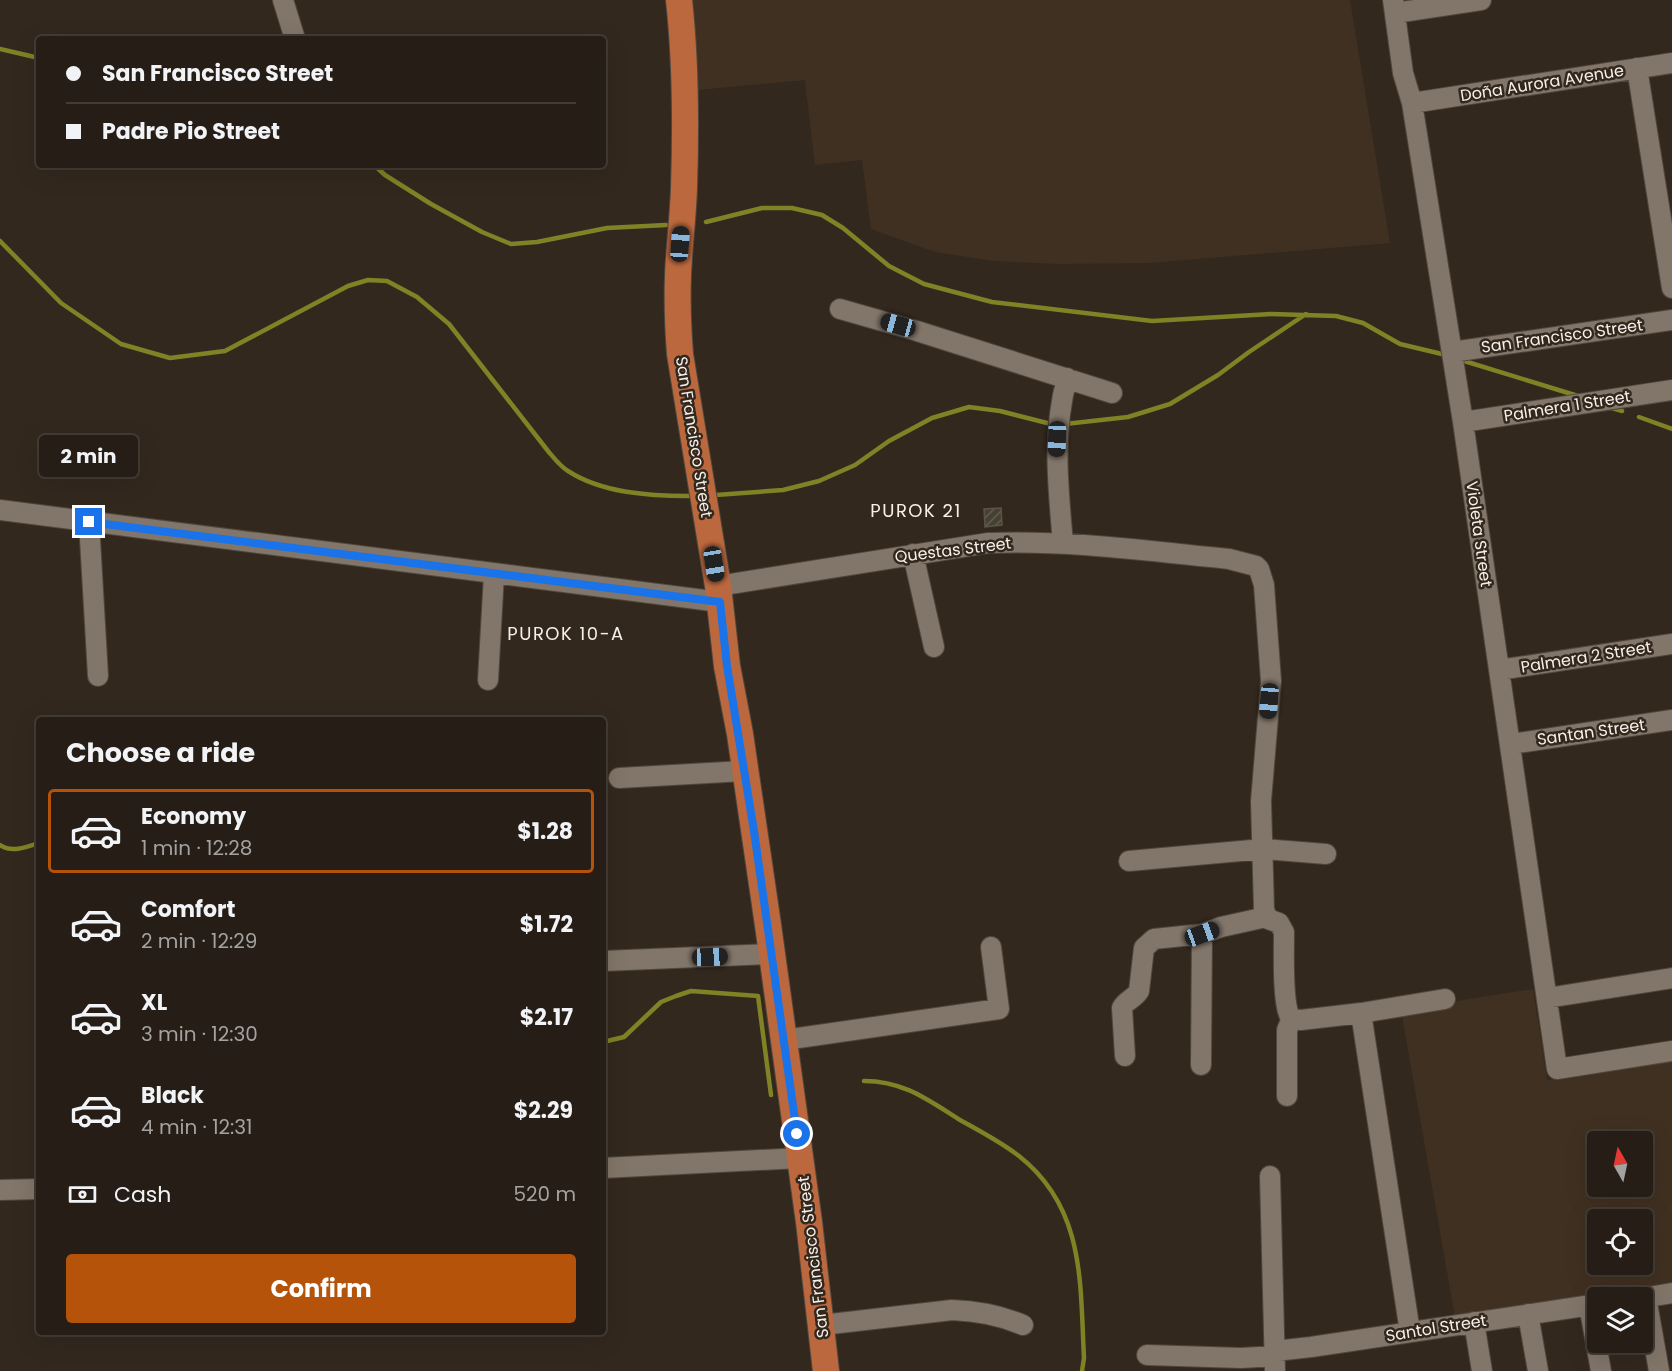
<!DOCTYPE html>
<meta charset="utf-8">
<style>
:root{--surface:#261e16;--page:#322b23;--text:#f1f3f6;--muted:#a4a2a1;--line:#423c35;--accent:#b45309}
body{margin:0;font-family:Poppins,sans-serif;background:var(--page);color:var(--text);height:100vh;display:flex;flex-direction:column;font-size:22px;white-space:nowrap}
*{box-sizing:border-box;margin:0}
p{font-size:20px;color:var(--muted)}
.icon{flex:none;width:33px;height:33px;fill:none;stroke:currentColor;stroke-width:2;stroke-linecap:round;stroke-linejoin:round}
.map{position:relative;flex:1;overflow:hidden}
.side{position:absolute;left:36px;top:717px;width:570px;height:618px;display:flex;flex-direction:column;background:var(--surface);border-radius:6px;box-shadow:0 6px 24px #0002,0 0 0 2px var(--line)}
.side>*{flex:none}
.guide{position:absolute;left:36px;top:36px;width:570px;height:132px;border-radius:6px;box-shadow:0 6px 24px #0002,0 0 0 2px var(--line);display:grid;align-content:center;height:132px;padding:0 30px;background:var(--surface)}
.needle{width:39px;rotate:351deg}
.buttons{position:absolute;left:1587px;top:1131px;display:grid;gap:12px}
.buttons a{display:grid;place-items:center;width:66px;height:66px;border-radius:6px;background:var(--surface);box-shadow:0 6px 24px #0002,0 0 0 2px var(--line);font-size:30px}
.end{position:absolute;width:27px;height:27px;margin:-14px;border:8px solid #1a73e8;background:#fff;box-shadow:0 0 0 3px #fff}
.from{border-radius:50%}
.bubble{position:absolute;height:42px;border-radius:6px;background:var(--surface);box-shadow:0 6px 24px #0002,0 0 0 2px var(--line);font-size:20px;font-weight:700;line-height:42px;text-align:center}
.car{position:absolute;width:18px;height:36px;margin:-18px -9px;border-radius:8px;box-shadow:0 0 4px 2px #0007;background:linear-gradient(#222 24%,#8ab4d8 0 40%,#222 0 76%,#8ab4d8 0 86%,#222 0)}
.guide b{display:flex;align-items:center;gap:21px;height:57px;font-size:22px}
.guide b+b{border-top:2px solid var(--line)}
.guide i{width:15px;height:15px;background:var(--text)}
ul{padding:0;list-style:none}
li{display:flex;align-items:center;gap:18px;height:84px;margin:0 12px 9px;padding:0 18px;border:3px solid transparent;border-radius:6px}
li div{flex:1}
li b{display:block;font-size:22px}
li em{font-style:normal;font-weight:700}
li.on{border-color:var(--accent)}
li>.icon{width:54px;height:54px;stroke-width:1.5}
h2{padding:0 30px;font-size:27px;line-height:72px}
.pay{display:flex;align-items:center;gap:15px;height:66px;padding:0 30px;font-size:22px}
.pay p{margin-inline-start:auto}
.cta{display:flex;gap:12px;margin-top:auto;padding:12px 30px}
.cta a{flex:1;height:69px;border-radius:6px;background:var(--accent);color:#fff;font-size:24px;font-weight:700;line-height:69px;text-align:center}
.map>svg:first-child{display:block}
.built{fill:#403021;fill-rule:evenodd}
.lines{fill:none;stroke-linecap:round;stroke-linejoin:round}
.stream{stroke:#818125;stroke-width:4.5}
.building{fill:url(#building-hatch);stroke:#5b5446;stroke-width:1.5}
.minor-casing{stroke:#4f473d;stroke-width:22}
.major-casing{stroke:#4f473d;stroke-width:28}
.minor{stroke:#827569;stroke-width:20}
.major{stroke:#bc683e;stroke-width:26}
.route{stroke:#1a73e8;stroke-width:8}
.labels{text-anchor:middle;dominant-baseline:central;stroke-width:5;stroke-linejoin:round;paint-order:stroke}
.street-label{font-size:16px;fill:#f7f0e9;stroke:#33281e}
.neighbourhood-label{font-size:18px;letter-spacing:1.5px;fill:#f7f0e9;stroke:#33281e}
</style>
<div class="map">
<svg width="1672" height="1371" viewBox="0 0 1672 1371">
<defs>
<pattern id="building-hatch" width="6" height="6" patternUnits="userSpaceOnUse" patternTransform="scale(1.5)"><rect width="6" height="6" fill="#464033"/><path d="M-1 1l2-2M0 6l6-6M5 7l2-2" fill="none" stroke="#615c51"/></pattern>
</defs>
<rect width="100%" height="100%" fill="#33281e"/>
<path class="built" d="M 689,0 L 1350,0 L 1390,243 L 1149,263 L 1058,264 L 994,261 L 935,252 L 871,229 L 862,160 L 815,165 L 805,80 L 697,90 Z
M 1533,989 L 1547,1080 L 1672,1060 L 1672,1285 L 1455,1317 L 1401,1010 ZM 1598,1142 L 1642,1142 L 1642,1186 L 1598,1186 ZM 1598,1220 L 1642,1220 L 1642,1264 L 1598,1264 Z"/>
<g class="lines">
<path class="stream" d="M 0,49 L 39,58
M 374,165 L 385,175 L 431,204 L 482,232 L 511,244 L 537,242 L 607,228 L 666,225
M 706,222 L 762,208 L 792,208 L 822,215 L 843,228 L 889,266 L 924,284 L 992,302 L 1152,321 L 1271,314 L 1336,316 L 1363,323 L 1400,344 L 1446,355
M 0,241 L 61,303 L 121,344 L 170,358 L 225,351 L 348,286 L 368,280 L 387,281 L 417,297 L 449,324 L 548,451 C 554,458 560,466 568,471 C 602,493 649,496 689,496
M 1461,360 L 1578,396
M 1609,407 L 1622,411
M 1639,417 L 1672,429
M 1065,424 L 1128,417 L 1170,404 L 1218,375 L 1249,352 L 1306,314
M 716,495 L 783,490 L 819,481 L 855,465 L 889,441 L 932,418 L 969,407 L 1000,411 L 1051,424
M 0,845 C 12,853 27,847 39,843
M 603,1042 L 624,1037 L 661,1002 L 676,996 L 691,991 L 758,996 L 771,1095
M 864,1081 C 904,1081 928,1100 960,1120 C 980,1131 1001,1142 1019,1156 C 1085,1208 1080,1282 1084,1358 L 1082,1371"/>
</g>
<path class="building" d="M 1001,508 L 1002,525 L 985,527 L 984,509 Z"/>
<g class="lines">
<defs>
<path id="minor" d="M 283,0 L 295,39
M 1393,0 L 1403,73 L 1412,103 L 1463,422 L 1557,1069 L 1672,1051
M 1395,13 L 1481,0
M 1637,68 L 1672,288
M 1412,103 L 1672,63
M 840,309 L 917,331 L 1112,393
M 1452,352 L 1672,320
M 1463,422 L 1672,390
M 0,510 L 720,602
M 89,522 L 98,676
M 1063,543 C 1058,487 1052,433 1067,378
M 913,554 L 934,647
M 718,586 L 988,543 C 1069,540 1149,551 1229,559 L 1256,566 L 1259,569 L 1264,585 L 1271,681 L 1261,801 L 1264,910 L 1268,919 L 1279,923 L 1284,932 C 1284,946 1282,1010 1291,1018 C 1294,1020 1298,1019 1301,1020 L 1361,1013 L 1445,999
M 1499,670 L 1672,644
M 488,680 L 494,574
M 1511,744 L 1672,720
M 619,778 L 744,771
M 1129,861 L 1263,849 L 1326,854
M 603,961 L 772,954
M 1547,998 L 1672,978
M 1361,1013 L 1410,1332
M 784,1040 L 999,1009 L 991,947
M 1125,1056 L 1122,1008 C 1126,1000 1134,999 1139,991 L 1144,948 L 1154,939 L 1202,934 L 1221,927 L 1266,917
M 1201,1065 L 1202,934
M 1287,1096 L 1287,1030 L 1292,1018
M 603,1168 L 800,1158
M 1270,1176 L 1275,1371
M 0,1190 L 39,1189
M 1646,1297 L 1659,1371
M 1642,1298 L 1672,1293
M 1589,1305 L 1601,1371
M 1528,1314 L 1538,1371
M 1474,1322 L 1482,1371
M 822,1325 L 952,1310 C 978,1311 1000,1315 1023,1325
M 1275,1351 L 1311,1347 L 1598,1304
M 1147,1355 L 1241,1358 L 1275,1356"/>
<path id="major" d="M 679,0 C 686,63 686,126 684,188 C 683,218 679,247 678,276 C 677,302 678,328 680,354 L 718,586 L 727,666 L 740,734 L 768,925 L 809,1222 L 826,1371"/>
</defs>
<use href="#minor" class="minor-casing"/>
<use href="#major" class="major-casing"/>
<use href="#minor" class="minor"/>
<use href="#major" class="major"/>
</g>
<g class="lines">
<path class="route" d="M 89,522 L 720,602 L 727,666 L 754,831 L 797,1134"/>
</g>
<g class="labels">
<g class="street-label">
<text transform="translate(1542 83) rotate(-9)">Doña Aurora Avenue</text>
<text transform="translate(1562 336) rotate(-8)">San Francisco Street</text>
<text transform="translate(1567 406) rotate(-9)">Palmera 1 Street</text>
<text transform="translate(694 437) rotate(81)">San Francisco Street</text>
<text transform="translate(1479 534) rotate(82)">Violeta Street</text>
<text transform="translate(953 550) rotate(-7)">Questas Street</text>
<text transform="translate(1586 657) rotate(-9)">Palmera 2 Street</text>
<text transform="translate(1591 732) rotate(-8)">Santan Street</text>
<text transform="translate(813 1257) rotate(-97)">San Francisco Street</text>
<text transform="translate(1436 1328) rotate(-9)">Santol Street</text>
</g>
<g class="neighbourhood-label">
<text x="916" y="510">PUROK 21</text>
<text x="566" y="633">PUROK 10-A</text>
</g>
</g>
</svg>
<div class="buttons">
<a><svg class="needle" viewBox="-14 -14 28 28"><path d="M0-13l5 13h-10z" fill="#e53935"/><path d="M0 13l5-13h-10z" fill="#a4a2a1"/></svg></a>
<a><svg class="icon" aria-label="locate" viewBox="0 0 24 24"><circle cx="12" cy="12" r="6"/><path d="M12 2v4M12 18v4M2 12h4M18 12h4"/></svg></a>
<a><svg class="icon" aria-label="layers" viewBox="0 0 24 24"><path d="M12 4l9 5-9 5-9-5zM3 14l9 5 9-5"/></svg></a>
</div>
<i class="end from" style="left:797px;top:1134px"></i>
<i class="end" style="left:89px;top:522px"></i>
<div class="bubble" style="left:39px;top:435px;width:99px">2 min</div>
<i class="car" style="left:680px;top:244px;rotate:4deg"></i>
<i class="car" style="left:898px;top:325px;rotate:286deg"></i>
<i class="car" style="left:1057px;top:439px;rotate:182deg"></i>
<i class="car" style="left:714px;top:564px;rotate:171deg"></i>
<i class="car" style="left:1269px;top:701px;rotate:185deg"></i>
<i class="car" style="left:1202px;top:934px;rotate:70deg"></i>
<i class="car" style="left:710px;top:957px;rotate:88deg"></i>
<div class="guide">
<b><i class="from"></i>San Francisco Street</b>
<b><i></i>Padre Pio Street</b>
</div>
<section class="side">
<h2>Choose a ride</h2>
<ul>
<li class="on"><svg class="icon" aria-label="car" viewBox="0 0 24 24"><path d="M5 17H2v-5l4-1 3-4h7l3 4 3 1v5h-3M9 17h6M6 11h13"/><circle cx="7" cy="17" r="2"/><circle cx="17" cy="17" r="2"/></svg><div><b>Economy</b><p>1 min · 12:28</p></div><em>$1.28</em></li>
<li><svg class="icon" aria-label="car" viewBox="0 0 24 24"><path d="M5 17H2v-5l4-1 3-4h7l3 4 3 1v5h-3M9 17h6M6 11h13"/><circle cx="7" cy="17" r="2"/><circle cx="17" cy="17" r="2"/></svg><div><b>Comfort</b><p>2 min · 12:29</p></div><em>$1.72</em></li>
<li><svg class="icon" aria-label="car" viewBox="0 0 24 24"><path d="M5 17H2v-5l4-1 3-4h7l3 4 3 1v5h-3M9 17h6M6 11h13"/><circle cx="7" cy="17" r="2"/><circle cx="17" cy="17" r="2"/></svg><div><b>XL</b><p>3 min · 12:30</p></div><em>$2.17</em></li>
<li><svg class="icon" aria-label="car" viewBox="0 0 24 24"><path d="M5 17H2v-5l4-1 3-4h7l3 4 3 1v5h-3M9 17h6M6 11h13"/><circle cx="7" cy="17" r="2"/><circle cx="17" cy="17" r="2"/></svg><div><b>Black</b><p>4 min · 12:31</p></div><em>$2.29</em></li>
</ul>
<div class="pay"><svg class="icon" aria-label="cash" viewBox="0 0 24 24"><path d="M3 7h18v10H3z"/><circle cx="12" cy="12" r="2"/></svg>Cash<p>520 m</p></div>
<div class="cta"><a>Confirm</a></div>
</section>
</div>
